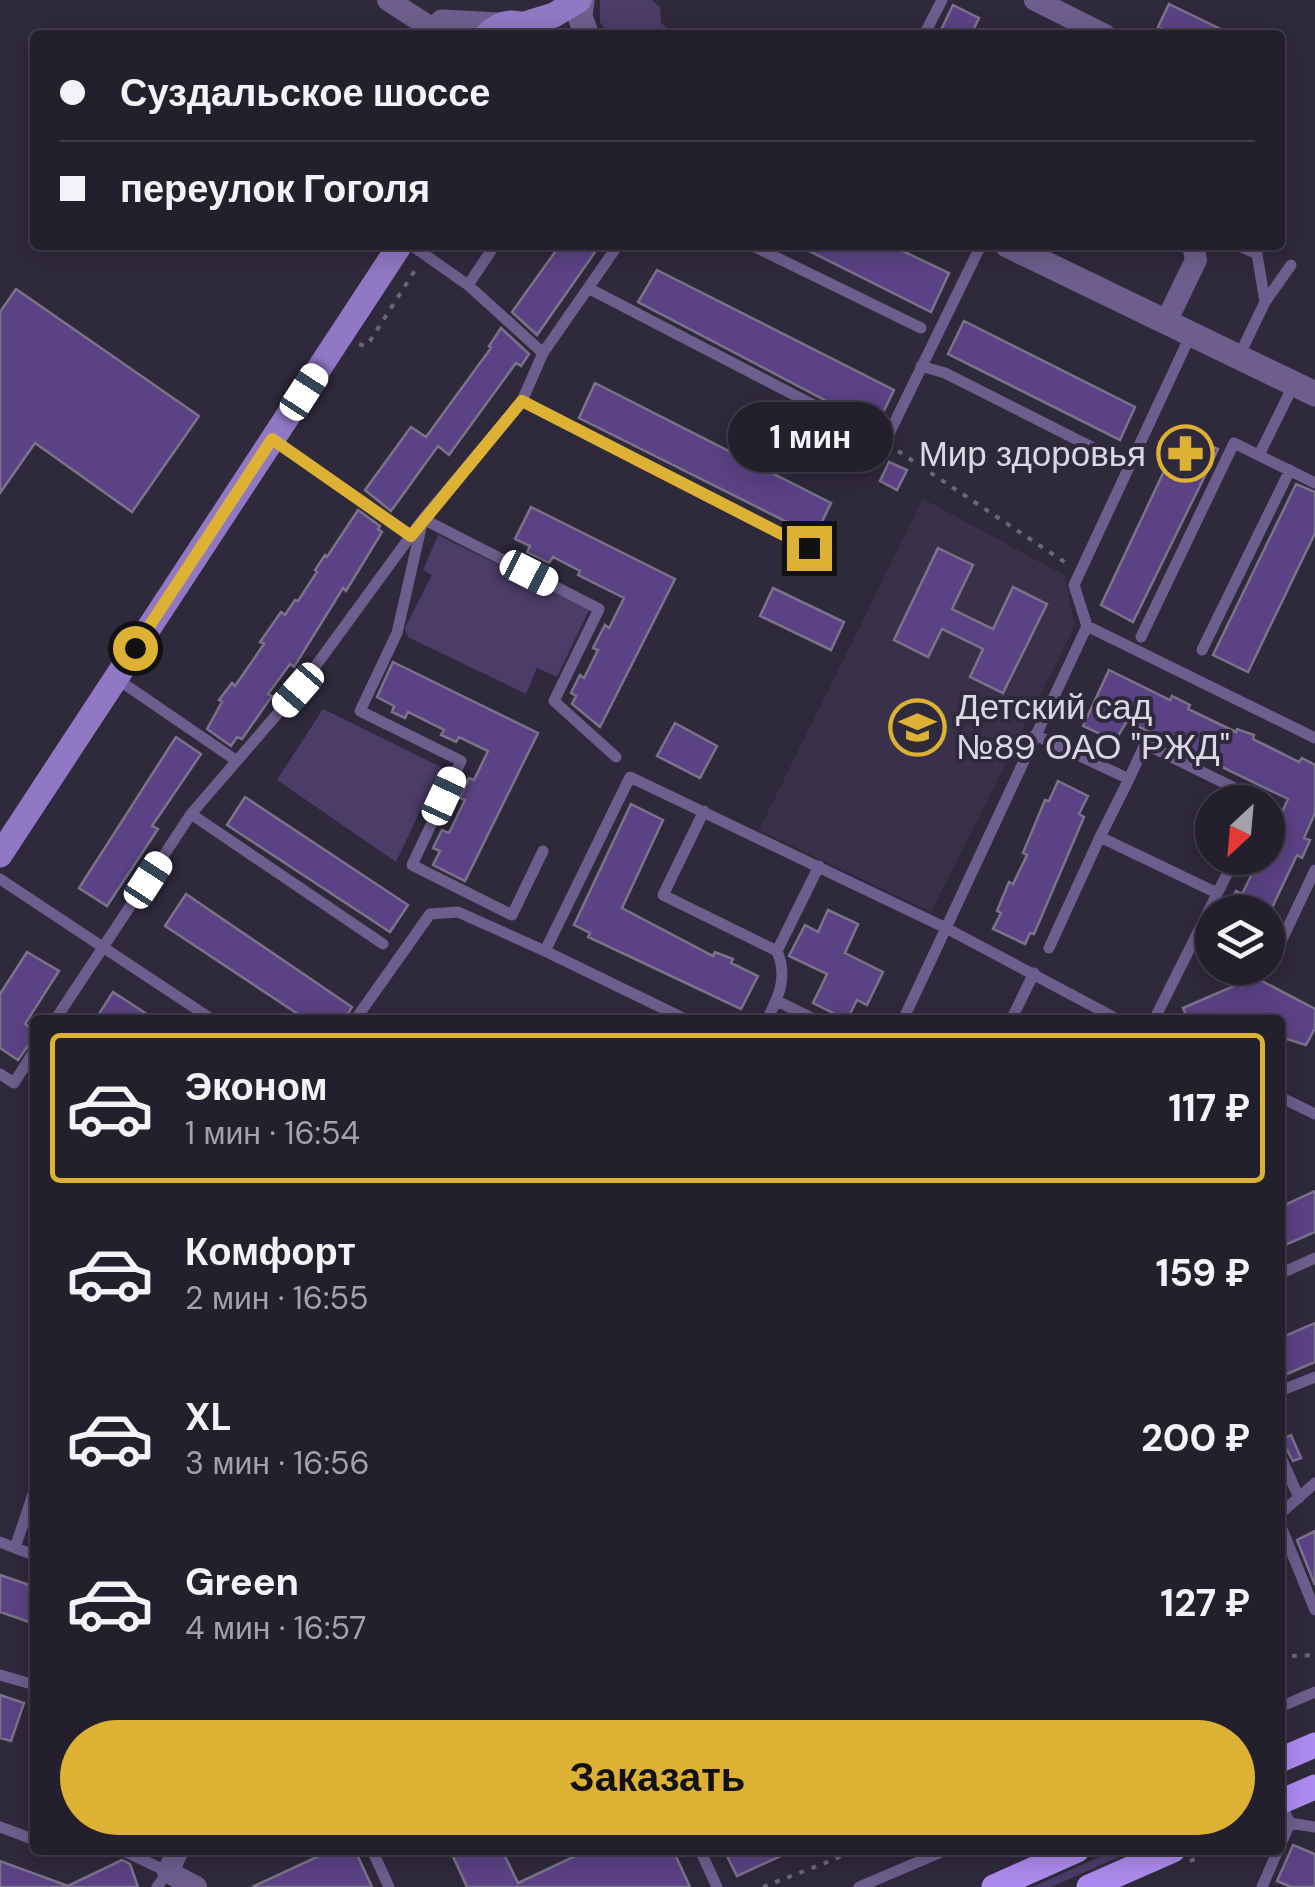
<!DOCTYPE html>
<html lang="ru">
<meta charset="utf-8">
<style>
:root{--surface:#231f2d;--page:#2f2c39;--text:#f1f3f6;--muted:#a3a2aa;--line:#403d49;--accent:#ddb133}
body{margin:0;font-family:"DM Sans",sans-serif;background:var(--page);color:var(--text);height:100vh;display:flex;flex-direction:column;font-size:38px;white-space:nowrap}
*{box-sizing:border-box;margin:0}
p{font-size:32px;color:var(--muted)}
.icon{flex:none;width:55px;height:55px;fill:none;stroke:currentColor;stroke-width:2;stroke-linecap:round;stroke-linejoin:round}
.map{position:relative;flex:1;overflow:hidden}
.details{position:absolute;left:30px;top:1015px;width:1255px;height:840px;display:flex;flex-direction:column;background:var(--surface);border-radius:10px;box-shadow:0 5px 25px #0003,0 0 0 2px var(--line)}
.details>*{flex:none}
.top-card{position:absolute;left:30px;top:30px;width:1255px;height:220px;border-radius:10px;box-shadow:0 5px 25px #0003,0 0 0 2px var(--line);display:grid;align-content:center;height:220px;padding:0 30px;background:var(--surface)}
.needle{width:65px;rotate:206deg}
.tools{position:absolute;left:1195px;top:785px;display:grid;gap:20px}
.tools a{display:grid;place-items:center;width:90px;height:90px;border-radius:50%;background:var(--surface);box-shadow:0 5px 25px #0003,0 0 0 2px var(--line);font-size:50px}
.end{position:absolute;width:45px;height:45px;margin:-22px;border:12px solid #ddb133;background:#111;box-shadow:0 0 0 5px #111}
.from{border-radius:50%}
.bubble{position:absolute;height:70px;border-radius:35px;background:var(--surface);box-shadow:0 5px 25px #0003,0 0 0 2px var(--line);font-size:32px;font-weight:700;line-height:70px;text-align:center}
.car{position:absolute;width:30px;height:60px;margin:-30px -15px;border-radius:12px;box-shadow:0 0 8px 2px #0007;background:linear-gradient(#fff 24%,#345 0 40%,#fff 0 76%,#345 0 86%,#fff 0)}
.top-card b{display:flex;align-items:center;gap:35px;height:95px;font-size:38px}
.top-card b+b{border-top:2px solid var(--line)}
.top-card i{width:25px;height:25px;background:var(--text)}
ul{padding:18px 0 0;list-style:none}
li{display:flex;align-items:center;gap:30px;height:150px;margin:0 20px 15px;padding:0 10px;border:5px solid transparent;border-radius:10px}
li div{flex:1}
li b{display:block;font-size:38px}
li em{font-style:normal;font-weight:700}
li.current{border-color:var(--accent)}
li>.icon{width:90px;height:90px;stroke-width:1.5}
.cta{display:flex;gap:20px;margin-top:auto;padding:20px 30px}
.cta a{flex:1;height:115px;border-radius:60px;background:var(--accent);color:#111;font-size:40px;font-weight:700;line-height:115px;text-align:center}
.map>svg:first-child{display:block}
.built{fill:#393149}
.green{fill:#4b3c68}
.building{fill:#5b4285;stroke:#7a738a;stroke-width:2.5}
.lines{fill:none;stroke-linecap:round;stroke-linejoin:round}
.path{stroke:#6c6778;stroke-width:4;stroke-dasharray:5 8;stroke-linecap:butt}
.service{stroke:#6d5e8d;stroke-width:11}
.minor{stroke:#6d5e8d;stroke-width:22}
.tertiary{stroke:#6d5e8d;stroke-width:25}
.secondary{stroke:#9178c4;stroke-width:25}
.primary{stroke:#ad8bee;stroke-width:25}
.route{stroke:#ddb133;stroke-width:12}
.labels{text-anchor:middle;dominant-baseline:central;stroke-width:8;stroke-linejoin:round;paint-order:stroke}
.poi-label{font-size:35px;fill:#dbd8e4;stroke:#2f293c;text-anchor:end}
</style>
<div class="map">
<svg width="1315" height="1887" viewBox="0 0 1315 1887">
<rect width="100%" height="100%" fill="#2f293c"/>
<path class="built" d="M 923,499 L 1064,575 L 1075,625 L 931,912 L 759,830 Z"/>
<path class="green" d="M 600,0 L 652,0 L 660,7 L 661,23 L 675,35 L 608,35 L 600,22 Z
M 438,535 L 589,610 L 557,677 L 537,668 L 526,694 L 408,637 L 405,628 L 432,575 L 423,570 Z
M 323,709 L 441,767 L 396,862 L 277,780 Z
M 1115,1850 L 1135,1850 L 1051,1887 L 1032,1887 Z"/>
<path class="building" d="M 1169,4 L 1233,35 L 1175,35 L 1158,27 Z
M 953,5 L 979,18 L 971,35 L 957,35 L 942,28 Z
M 560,245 L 600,245 L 537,335 L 512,312 Z
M 797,245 L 890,245 L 949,273 L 931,312 Z
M 657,270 L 894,390 L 876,427 L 638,302 Z
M 16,289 L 199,416 L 132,512 L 35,443 L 0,493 L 0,312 Z
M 964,321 L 1135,407 L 1120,440 L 948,354 Z
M 501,328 L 529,354 L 521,366 L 516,363 L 449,455 L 438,446 L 391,511 L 365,490 L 411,427 L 426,437 L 491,348 L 489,346 Z
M 595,383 L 831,503 L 815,536 L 579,418 Z
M 1182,433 L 1218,449 L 1133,622 L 1101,605 Z
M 889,462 L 907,470 L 897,490 L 880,481 Z
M 1296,484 L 1315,492 L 1315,533 L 1248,672 L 1213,655 Z
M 531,507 L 675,579 L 600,727 L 572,704 L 576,696 L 571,693 L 580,675 L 584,678 L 598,650 L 593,648 L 605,625 L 609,628 L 624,598 L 578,575 L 580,571 L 553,557 L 549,563 L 527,552 L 530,546 L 515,539 Z
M 358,510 L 380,526 L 378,529 L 382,532 L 346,591 L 343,588 L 294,667 L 290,664 L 268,694 L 272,696 L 242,739 L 237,737 L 231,746 L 207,729 L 222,702 L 219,700 L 232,683 L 235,686 L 264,644 L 260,642 L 281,612 L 285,615 L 295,600 L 298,601 L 317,572 L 315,570 L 325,555 L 327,557 Z
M 938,548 L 973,565 L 952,609 L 993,629 L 1013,587 L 1047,604 L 1003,693 L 970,677 L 983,649 L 942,629 L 928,657 L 894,640 Z
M 773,588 L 844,622 L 831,650 L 760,616 Z
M 393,662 L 538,733 L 465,881 L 433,865 L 440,851 L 433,848 L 442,830 L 449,833 L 465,800 L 460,798 L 469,778 L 474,780 L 488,751 L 459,737 L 456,742 L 441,735 L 444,730 L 408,712 L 405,718 L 392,712 L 394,706 L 377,697 Z
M 1109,670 L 1170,700 L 1172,696 L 1190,705 L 1188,709 L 1236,732 L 1237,729 L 1254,735 L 1253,739 L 1299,762 L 1302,758 L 1315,765 L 1315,813 L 1304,838 L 1310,840 L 1302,858 L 1297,855 L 1270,912 L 1226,912 L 1236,891 L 1242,894 L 1260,858 L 1268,858 L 1268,842 L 1288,799 L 1127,721 L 1115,741 L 1083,726 Z
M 675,723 L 717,746 L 700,778 L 657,756 Z
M 176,737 L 201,754 L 152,826 L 158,829 L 107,906 L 79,888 Z
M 1058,781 L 1088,796 L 1079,814 L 1084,817 L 1034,934 L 1030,933 L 1025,944 L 993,929 L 1001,913 L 997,911 L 1009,882 L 1013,884 L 1027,855 L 1023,853 L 1045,800 L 1049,801 Z
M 245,797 L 408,905 L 390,932 L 227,825 Z
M 631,804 L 663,820 L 622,908 L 713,956 L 715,952 L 733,959 L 731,963 L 758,976 L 741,1009 L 588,937 L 590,933 L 574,925 Z
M 186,894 L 352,1007 L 344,1020 L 307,1020 L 165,926 Z
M 828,910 L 858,924 L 845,953 L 883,972 L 867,1005 L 857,1000 L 847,1020 L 813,1003 L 827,974 L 789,956 L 805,925 L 818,932 Z
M 27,952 L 59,971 L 25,1024 L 35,1031 L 35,1036 L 18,1060 L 0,1048 L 0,994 Z
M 1260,980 L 1315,1009 L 1315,1028 L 1306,1045 L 1280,1037 L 1280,1020 L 1188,1020 L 1183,1008 L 1241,983 L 1241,986 Z
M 113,992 L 156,1020 L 95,1020 Z
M 1315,1191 L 1315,1232 L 1285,1245 L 1280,1234 L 1280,1207 Z
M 1315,1323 L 1315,1362 L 1280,1377 L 1280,1338 Z
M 1291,1435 L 1301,1458 L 1293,1461 L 1286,1448 L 1280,1446 L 1280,1440 Z
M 1315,1531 L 1315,1585 L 1297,1540 Z
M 0,1575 L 35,1587 L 35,1624 L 0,1612 Z
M 0,1695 L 24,1703 L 11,1741 L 0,1738 Z
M 1293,1845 L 1315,1854 L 1315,1887 L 1291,1887 L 1277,1881 Z
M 317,1850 L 355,1850 L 372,1887 L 252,1887 L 319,1856 Z
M 450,1850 L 502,1850 L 518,1883 L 588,1850 L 673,1850 L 690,1887 L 467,1887 Z
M 724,1850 L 794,1850 L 737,1876 Z
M 122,1860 L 130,1864 L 138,1887 L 0,1887 L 0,1861 L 68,1886 Z"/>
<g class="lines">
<path class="path" d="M 359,344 L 365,346 L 370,341 L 417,267
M 898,451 L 1069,565
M 1280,1661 L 1290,1656 L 1315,1655
M 1190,1861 L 1216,1850
M 763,1887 L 858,1850"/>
<path class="service" d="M 924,35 L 942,0
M 411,245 L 468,285 L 543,353 L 522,401 L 809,548
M 751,245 L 921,328
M 1237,245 L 1257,254 L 1265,302
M 468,285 L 495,245
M 588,288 L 885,442 L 981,245
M 543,353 L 618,245
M 1239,356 L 1265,302 L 1291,265
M 921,366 L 945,373 L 1129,466
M 273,439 L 411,536
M 1259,455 L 1294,384
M 423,519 L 599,609 L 554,701 L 616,757
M 421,528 L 397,633 L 360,711 L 461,761 L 412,865 L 512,915 L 543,851
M 1087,626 L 1074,585 L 1191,334
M 1141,637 L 1234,443 L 1315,483
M 1202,650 L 1290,470
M 117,679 L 237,761
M 1035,735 L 1129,779 L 1145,744 L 1263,802
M 1129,779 L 1100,837 L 1217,893
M 704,811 L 663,895 L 777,951 L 819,866
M 191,814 L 383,944
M 0,879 L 213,1020
M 1212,936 L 1199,930 L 1235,858
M 1049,948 L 1100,837
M 1268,964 L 1270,965 L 1315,870
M 777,1001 L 816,1020
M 55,1020 L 191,814 L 298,690 L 423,519 L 522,401
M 355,1020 L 430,914 L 458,912 L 545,951
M 687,1020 L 545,951 L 630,777 L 946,928 L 1119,1020
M 767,1020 C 779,996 788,977 777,951
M 903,1020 L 1087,626 L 1315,738
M 1011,1020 L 1034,973
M 1154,1020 L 1199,930
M 0,1074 L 14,1083 L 35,1050
M 1280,1097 L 1315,1114
M 1284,1272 L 1315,1258
M 1280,1391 L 1315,1377
M 1280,1455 L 1299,1498
M 1280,1514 L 1315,1483
M 1280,1524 L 1315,1610
M 0,1542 L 15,1548 L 35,1488
M 15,1548 L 35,1555
M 0,1675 L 35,1685
M 1280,1707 L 1315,1692
M 1290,1823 L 1315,1827
M 0,1827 L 35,1840
M 1280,1846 L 1290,1823 L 1280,1802
M 122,1850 L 168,1872 L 157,1887
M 372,1850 L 389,1887
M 700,1850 L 717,1887
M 859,1887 L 946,1850
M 1262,1887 L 1278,1850"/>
<path class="minor" d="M 388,0 L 442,35
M 1035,0 L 1105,35
M 1166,322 L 1196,260 L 1193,245
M 178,1850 L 168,1872 L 196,1887"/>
<path class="tertiary" d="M 582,0 L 580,17 L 587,35
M 442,22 L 500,25
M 1007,245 L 1315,394"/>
<path class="secondary" d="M 525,24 L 554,15 L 579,0
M 487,35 C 502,20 519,19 535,32
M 0,855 L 400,245"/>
<path class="primary" d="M 1280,1760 L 1315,1745
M 1280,1802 L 1315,1787
M 994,1887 L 1077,1850
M 1089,1887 L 1173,1850"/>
</g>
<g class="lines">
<path class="route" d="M 135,648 L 272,439 L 411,536 L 522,401 L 809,548"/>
</g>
<defs>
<symbol id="pharmacy-ring" viewBox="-11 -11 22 22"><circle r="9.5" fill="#2f293c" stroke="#ddb133" stroke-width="1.5"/><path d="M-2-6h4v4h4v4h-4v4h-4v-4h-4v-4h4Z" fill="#ddb133"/></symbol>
<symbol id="school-ring" viewBox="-11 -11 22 22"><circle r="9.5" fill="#2f293c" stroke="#ddb133" stroke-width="1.5"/><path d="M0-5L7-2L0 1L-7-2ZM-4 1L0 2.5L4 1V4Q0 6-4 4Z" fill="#ddb133"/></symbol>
</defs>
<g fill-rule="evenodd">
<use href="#pharmacy-ring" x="1154" y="422" width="63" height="63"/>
<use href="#school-ring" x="886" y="696" width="63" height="63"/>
</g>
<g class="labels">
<g class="poi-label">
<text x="1146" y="454">Мир здоровья</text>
<text x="956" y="707" text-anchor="start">Детский сад<tspan x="956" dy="40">№89 ОАО "РЖД"</tspan></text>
</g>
</g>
</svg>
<div class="tools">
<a><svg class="needle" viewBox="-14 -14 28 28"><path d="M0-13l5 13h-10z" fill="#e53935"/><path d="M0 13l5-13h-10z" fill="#a3a2aa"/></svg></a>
<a><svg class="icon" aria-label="layers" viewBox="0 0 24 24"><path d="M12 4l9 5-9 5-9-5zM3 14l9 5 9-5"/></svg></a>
</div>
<i class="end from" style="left:135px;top:648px"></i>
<i class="end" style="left:809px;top:548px"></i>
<div class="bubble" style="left:728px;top:402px;width:165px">1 мин</div>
<i class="car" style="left:304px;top:392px;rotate:33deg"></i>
<i class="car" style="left:529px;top:573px;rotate:117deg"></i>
<i class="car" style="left:298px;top:690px;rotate:221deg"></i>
<i class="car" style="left:444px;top:796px;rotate:25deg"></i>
<i class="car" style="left:148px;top:880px;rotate:33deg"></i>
<div class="top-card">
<b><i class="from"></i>Суздальское шоссе</b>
<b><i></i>переулок Гоголя</b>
</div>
<section class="details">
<ul>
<li class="current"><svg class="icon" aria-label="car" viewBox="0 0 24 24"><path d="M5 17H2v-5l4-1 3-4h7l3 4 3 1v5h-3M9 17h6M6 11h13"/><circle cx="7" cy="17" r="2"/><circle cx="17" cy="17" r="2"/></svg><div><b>Эконом</b><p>1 мин · 16:54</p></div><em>117 ₽</em></li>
<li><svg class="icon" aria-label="car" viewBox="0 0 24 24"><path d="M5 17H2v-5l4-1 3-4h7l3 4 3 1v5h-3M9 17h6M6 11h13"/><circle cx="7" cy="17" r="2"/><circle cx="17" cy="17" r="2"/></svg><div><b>Комфорт</b><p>2 мин · 16:55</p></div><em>159 ₽</em></li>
<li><svg class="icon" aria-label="car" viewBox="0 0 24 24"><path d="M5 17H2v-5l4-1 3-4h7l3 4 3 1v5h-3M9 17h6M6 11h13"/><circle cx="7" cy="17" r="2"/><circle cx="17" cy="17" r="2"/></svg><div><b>XL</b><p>3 мин · 16:56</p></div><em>200 ₽</em></li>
<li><svg class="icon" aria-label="car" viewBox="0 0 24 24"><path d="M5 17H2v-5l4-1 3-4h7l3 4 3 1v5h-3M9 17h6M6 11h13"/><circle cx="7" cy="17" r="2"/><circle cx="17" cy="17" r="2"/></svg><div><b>Green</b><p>4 мин · 16:57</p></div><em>127 ₽</em></li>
</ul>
<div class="cta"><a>Заказать</a></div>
</section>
</div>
